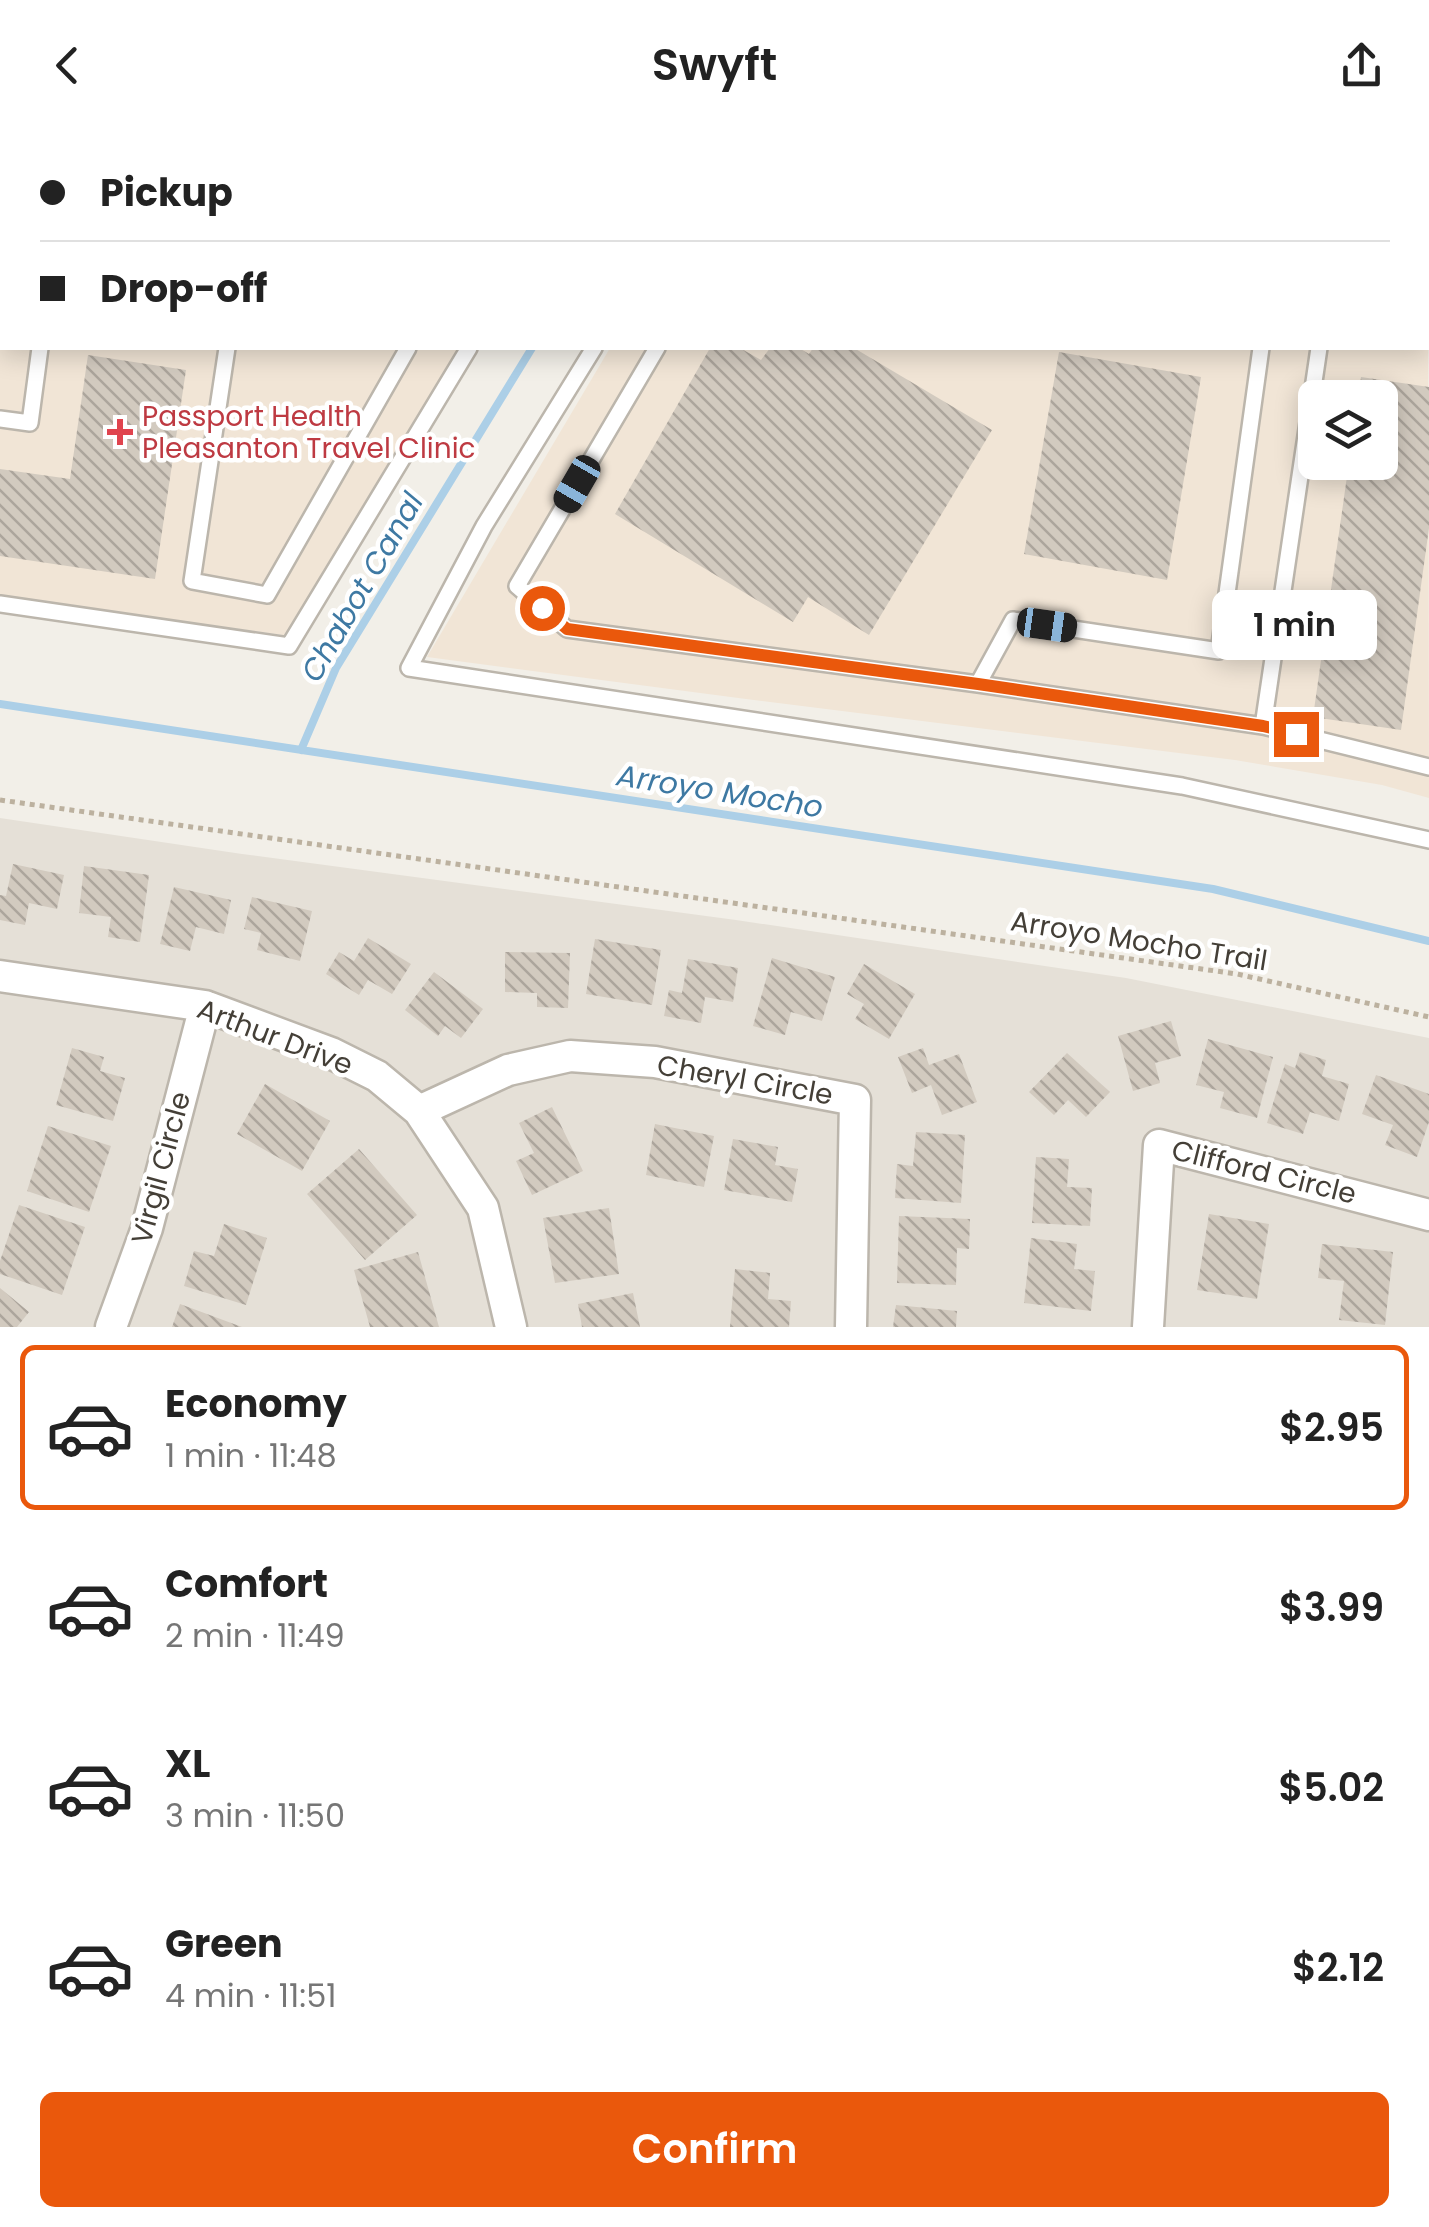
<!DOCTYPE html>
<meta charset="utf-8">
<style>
:root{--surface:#fff;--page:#f6f6f6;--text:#222;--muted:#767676;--line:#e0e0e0;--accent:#ea580c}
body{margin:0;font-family:Poppins,sans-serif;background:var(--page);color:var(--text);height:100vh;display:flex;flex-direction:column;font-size:38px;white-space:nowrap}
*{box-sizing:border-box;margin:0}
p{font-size:32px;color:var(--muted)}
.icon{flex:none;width:55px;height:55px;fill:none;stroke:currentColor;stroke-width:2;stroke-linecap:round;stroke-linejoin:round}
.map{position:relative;height:1197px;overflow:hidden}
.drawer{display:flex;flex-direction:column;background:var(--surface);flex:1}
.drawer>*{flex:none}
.guide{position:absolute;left:0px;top:0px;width:1430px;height:220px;box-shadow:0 5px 25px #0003;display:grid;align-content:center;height:220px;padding:0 40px;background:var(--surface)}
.fabs{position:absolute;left:1298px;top:250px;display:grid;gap:20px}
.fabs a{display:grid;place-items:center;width:100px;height:100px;border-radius:15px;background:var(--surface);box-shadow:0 5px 25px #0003;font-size:50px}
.end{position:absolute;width:45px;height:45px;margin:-22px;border:12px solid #ea580c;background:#fff;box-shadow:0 0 0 5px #fff}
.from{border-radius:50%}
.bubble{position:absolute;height:70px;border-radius:15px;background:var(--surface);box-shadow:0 5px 25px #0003;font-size:32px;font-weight:600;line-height:70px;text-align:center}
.car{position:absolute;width:30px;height:60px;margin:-30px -15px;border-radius:12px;box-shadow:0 0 8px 2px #0007;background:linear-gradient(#222 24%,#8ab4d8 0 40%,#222 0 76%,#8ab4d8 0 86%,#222 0)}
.guide b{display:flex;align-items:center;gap:35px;height:95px;font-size:38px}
.guide b+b{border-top:2px solid var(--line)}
.guide i{width:25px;height:25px;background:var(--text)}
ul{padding:18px 0 0;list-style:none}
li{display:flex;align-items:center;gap:30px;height:165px;margin:0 20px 15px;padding:0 20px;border:5px solid transparent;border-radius:15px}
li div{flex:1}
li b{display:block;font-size:38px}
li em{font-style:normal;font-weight:600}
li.on{border-color:var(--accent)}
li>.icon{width:90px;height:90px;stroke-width:1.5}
.action{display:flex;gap:20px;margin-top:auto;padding:20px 40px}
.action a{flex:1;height:115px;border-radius:15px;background:var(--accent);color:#fff;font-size:40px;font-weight:600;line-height:115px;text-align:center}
header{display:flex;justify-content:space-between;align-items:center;height:130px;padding:0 40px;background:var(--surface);font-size:45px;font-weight:600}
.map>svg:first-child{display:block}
.residential{fill:#e5e0d7}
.commercial{fill:#f1e5d6;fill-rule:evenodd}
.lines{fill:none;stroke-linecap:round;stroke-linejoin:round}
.stream{stroke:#accfe7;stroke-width:8}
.building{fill:url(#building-back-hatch)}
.lane-casing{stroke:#bcb6ac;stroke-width:20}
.street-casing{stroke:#bcb6ac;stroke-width:35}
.secondary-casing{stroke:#ccbf9d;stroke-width:48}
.path{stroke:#bcb19f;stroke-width:5;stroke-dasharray:5 5;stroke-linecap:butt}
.lane{stroke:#fff;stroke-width:15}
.street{stroke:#fff;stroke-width:30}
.secondary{stroke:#f8edcc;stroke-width:42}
.route{stroke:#ea580c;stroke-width:12}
.health-dot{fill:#e0444e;stroke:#fff;stroke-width:4}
.labels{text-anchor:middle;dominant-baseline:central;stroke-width:9;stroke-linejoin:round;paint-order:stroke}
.health-label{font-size:28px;fill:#be3a42;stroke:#fff;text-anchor:start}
.street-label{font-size:28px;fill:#443f37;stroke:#fff}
.water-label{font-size:30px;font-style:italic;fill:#3e79a3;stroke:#fff}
</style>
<header><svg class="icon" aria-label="back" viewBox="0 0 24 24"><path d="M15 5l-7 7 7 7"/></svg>Swyft<svg class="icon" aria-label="share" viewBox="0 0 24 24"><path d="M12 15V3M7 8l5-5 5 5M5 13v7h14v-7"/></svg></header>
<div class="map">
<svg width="1429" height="1197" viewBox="0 0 1429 1197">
<defs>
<pattern id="building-back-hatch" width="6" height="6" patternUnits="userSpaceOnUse" patternTransform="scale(2.5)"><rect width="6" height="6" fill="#d2cabf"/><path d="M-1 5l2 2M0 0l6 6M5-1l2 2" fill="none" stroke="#aca59c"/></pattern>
</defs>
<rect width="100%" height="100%" fill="#f2efe8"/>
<path class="residential" d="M 0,688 L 242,724 L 736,790 L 1126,848 L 1429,908 L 1429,1197 L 0,1197 Z"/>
<path class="commercial" d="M 2,104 L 2,218 L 461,218 L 290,506 L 0,466 L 0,105 Z
M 1428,137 L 1429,668 L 1382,655 L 1235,630 L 746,569 L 427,527 L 610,218 L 1428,218 ZM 1315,268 L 1380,268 L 1380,332 L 1315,332 Z"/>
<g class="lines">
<path class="stream" d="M 662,2 L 664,0
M 0,574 L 1213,759 L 1429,811
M 301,620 L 336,538 L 532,218"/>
</g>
<path class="building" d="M 710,218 L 740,218 L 761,230 L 770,218 L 799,218 L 809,224 L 813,218 L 854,218 L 992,300 L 869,505 L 808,467 L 793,492 L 615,384 Z
M 1059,222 L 1201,247 L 1167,450 L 1024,424 Z
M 88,225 L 186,240 L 155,449 L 0,426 L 0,339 L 70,349 Z
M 1361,247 L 1429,257 L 1429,398 L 1401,600 L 1313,587 L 1349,332 L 1380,332 L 1380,268 L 1358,268 Z
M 13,734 L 64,745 L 57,779 L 29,773 L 25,795 L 0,790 L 0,765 L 6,766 Z
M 84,736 L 149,745 L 140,812 L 108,807 L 111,787 L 79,783 Z
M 174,757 L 231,770 L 224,804 L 196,797 L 190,821 L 160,814 Z
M 252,767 L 312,781 L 300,831 L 257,820 L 261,803 L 244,799 Z
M 368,808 L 411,834 L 392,864 L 368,850 L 359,865 L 326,844 L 339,822 L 354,831 Z
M 595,809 L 661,820 L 652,875 L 586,864 Z
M 505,822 L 570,823 L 568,878 L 537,877 L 537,863 L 505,862 Z
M 772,828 L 835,847 L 822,891 L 791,882 L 785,905 L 753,896 Z
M 688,829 L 738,838 L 733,872 L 705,867 L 701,893 L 664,886 L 669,860 L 682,863 Z
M 864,834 L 915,864 L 889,909 L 855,889 L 864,874 L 847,864 Z
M 434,842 L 483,879 L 461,908 L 445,896 L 438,906 L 405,880 Z
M 1171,891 L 1181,926 L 1155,933 L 1160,953 L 1133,961 L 1118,906 Z
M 1208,909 L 1273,927 L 1257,988 L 1220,978 L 1224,962 L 1196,955 Z
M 72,918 L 104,927 L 100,941 L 125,948 L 113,991 L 56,975 Z
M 923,918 L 929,935 L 959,924 L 977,972 L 942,985 L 931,955 L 912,963 L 898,927 Z
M 1300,922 L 1326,930 L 1322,946 L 1349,954 L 1339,991 L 1310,982 L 1303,1004 L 1267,993 L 1285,934 L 1295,938 Z
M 1067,923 L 1110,962 L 1086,987 L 1068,970 L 1054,985 L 1029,962 Z
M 1376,945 L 1429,964 L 1429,992 L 1417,1027 L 1385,1015 L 1393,995 L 1362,984 Z
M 265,954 L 330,991 L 302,1041 L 237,1004 Z
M 552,977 L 583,1041 L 532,1065 L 516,1031 L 534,1023 L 519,993 Z
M 655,994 L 714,1006 L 704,1057 L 646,1045 Z
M 48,996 L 111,1016 L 89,1082 L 27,1061 Z
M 916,1002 L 965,1005 L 961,1073 L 895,1068 L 897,1034 L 913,1036 Z
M 733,1009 L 778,1017 L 775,1035 L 798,1039 L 792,1072 L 724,1060 Z
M 359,1019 L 417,1085 L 365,1130 L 307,1064 Z
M 1036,1027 L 1069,1029 L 1067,1057 L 1092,1058 L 1090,1096 L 1032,1093 Z
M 19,1075 L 85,1097 L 62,1165 L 0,1144 L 0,1131 Z
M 609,1078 L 619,1144 L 555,1153 L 543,1088 Z
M 1209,1084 L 1269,1094 L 1257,1169 L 1197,1160 Z
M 899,1086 L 970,1089 L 969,1119 L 957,1118 L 956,1155 L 897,1153 Z
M 224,1094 L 267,1108 L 246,1175 L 184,1156 L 194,1121 L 214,1126 Z
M 1031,1108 L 1077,1114 L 1074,1139 L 1095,1141 L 1091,1181 L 1024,1173 Z
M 1322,1114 L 1393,1122 L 1385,1195 L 1339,1190 L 1344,1151 L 1318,1148 Z
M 418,1122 L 439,1197 L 370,1197 L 354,1140 Z
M 735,1139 L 770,1143 L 768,1169 L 791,1171 L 789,1197 L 730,1197 Z
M 0,1158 L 29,1182 L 17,1197 L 0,1197 Z
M 633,1163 L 640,1197 L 582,1197 L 578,1174 Z
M 180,1174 L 242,1197 L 172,1197 Z
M 896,1175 L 957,1181 L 956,1197 L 893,1197 Z"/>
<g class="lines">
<defs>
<path id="lane" d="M 0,180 L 2,180
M 1428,204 L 1429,204
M 227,218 L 192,451 L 267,465 L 408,218
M 594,218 L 484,396 L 409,538 L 1182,656 L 1429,710
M 657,218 L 517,456 L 567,499 L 978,554 L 1263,596 L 1429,637
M 0,289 L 30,293 L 40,218
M 0,474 L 289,516 L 469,218
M 978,554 L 1013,490 L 1219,521 L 1261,218
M 1263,596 L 1319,218"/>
<path id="street" d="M 231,0 L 231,2
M 0,846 L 205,876 L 331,923 L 377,946 L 419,981 L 483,1078 L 511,1197
M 419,981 L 508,940 L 570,926 L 655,932 L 855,970 L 851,1197
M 111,1197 L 147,1098 L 205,876
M 1148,1197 L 1159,1015 L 1429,1085"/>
<path id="secondary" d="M 944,0 L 984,2
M 110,2 L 175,0
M 1362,2 L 1364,0
M 0,7 L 2,6
M 1428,42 L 1429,42
M 0,65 L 2,65
M 1428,110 L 1429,110"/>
</defs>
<use href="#lane" class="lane-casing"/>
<use href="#street" class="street-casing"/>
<use href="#secondary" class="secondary-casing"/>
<path class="path" d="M 0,670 L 1237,844 L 1429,887"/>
<use href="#lane" class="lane"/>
<use href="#street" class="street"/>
<use href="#secondary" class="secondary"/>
</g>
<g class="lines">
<path class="route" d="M 542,478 L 567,499 L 978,554 L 1263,596 L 1296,604"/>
</g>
<path class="health-dot" d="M115 287h10v10h10v10h-10v10h-10v-10h-10v-10h10z"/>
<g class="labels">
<g class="health-label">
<text x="142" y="286">Passport Health<tspan x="142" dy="32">Pleasanton Travel Clinic</tspan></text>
</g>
<g class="street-label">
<text transform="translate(1139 811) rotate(9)">Arroyo Mocho Trail</text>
<text transform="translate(275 907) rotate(21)">Arthur Drive</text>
<text transform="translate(745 950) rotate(10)">Cheryl Circle</text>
<text transform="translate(161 1038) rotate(-75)">Virgil Circle</text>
<text transform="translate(1264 1042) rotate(14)">Clifford Circle</text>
</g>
<g class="water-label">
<text transform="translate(362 457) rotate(-60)">Chabot Canal</text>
<text transform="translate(720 661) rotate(9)">Arroyo Mocho</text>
</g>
</g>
</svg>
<div class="fabs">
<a><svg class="icon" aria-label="layers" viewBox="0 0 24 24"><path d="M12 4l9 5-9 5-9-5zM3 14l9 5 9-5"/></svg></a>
</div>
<i class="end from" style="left:542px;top:478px"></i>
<i class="end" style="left:1296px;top:604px"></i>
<div class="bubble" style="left:1212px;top:460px;width:165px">1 min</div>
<i class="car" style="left:577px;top:354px;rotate:210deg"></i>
<i class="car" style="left:1047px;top:495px;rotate:98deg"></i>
<div class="guide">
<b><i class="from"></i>Pickup</b>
<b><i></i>Drop-off</b>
</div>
</div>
<section class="drawer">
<ul>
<li class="on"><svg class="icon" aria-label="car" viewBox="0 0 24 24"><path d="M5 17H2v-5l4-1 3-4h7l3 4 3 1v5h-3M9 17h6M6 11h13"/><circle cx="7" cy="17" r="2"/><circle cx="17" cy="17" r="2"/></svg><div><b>Economy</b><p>1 min · 11:48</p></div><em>$2.95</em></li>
<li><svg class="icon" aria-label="car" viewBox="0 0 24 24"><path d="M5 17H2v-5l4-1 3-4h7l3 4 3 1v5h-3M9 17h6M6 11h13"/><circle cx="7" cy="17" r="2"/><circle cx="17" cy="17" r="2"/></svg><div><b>Comfort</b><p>2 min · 11:49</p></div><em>$3.99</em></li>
<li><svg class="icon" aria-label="car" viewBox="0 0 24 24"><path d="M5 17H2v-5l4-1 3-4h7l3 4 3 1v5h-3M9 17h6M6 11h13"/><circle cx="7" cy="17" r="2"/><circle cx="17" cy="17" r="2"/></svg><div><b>XL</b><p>3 min · 11:50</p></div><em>$5.02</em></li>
<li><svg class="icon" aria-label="car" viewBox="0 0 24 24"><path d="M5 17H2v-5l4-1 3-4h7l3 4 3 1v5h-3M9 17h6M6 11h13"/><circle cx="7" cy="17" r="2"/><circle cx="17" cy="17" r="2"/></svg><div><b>Green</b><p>4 min · 11:51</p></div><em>$2.12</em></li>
</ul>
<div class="action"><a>Confirm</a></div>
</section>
